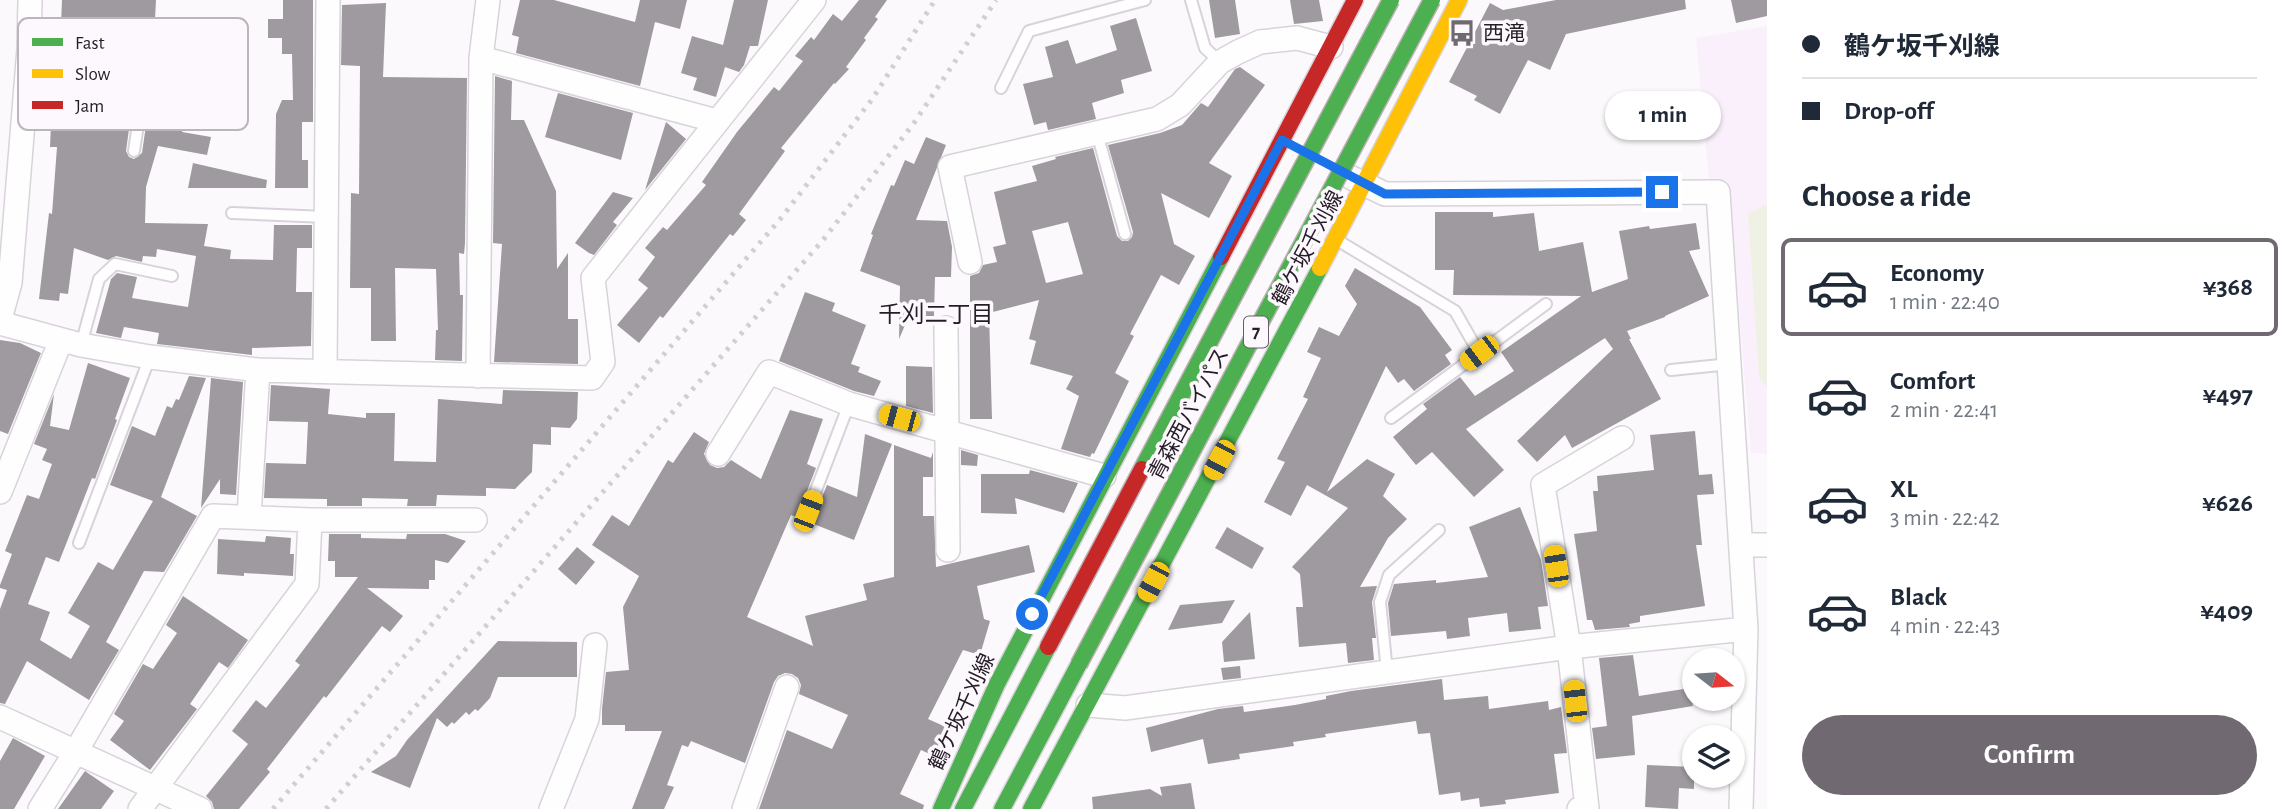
<!DOCTYPE html>
<meta charset="utf-8">
<style>
:root{--surface:#fff;--page:#f6f6f7;--text:#1f2937;--muted:#747a83;--line:#e0e1e3;--accent:#706971}
body{margin:0;font-family:"Alegreya Sans","Noto Sans JP",sans-serif;background:var(--page);color:var(--text);height:100vh;display:flex;flex-direction:column;font-size:26px;white-space:nowrap}
*{box-sizing:border-box;margin:0}
p{font-size:23px;color:var(--muted)}
.icon{flex:none;width:38px;height:38px;fill:none;stroke:currentColor;stroke-width:2;stroke-linecap:round;stroke-linejoin:round}
.map{position:relative;flex:1;overflow:hidden}
.panel{display:flex;flex-direction:column;background:var(--surface);width:525px}
.panel>*{flex:none}
.guide{display:grid;align-content:center;height:154px;padding:0 35px;background:var(--surface)}
.needle{width:46px;rotate:107deg}
.fabs{position:absolute;left:1682px;top:648px;display:grid;gap:14px}
.fabs a{display:grid;place-items:center;width:63px;height:63px;border-radius:50%;background:var(--surface);box-shadow:0 2px 5px #0004;font-size:35px}
.end{position:absolute;width:32px;height:32px;margin:-16px;border:9px solid #1a73e8;background:#fff;box-shadow:0 0 0 4px #fff}
.from{border-radius:50%}
.bubble{position:absolute;height:49px;border-radius:24px;background:var(--surface);box-shadow:0 2px 5px #0004;font-size:23px;font-weight:700;line-height:49px;text-align:center}
.car{position:absolute;width:21px;height:42px;margin:-21px -10px;border-radius:9px;box-shadow:0 0 5px 2px #0007;background:linear-gradient(#f5c518 24%,#345 0 40%,#f5c518 0 76%,#345 0 86%,#f5c518 0)}
.guide b{display:flex;align-items:center;gap:24px;height:66px;font-size:26px}
.guide b+b{border-top:2px solid var(--line)}
.guide i{width:18px;height:18px;background:var(--text)}
ul{padding:0;list-style:none}
li{display:flex;align-items:center;gap:21px;height:98px;margin:0 14px 10px;padding:0 21px;border:4px solid transparent;border-radius:10px}
li div{flex:1}
li b{display:block;font-size:26px}
li em{font-style:normal;font-weight:700}
li.current{border-color:var(--accent)}
li>.icon{width:63px;height:63px;stroke-width:1.5}
h2{padding:0 35px;font-size:32px;line-height:84px}
.primary-button{display:flex;gap:14px;margin-top:auto;padding:14px 35px}
.primary-button a{flex:1;height:80px;border-radius:42px;background:var(--accent);color:#fff;font-size:28px;font-weight:700;line-height:80px;text-align:center}
main{display:flex;flex:1;min-height:0}
.map>svg:first-child{display:block}
.built{fill:#faf0fc}
.green{fill:#eff1e4}
.building{fill:#9e9a9f;fill-rule:evenodd}
.lines{fill:none;stroke-linecap:round;stroke-linejoin:round}
.lane-casing{stroke:#d8d3da;stroke-width:14}
.street-casing{stroke:#d8d3da;stroke-width:26}
.fast-casing{stroke:#d8d3da;stroke-width:19}
.slow-casing{stroke:#d8d3da;stroke-width:19}
.jam-casing{stroke:#d8d3da;stroke-width:19}
.lane{stroke:#fffeff;stroke-width:10}
.street{stroke:#fffeff;stroke-width:23}
.fast{stroke:#4caf50;stroke-width:16}
.slow{stroke:#ffc107;stroke-width:16}
.jam{stroke:#c62828;stroke-width:16}
.rail{stroke:#d1cfd2;stroke-width:5;stroke-dasharray:3.5 7;stroke-linecap:butt}
.fast-bridge-casing{stroke:#beb0b5;stroke-width:19;stroke-linecap:butt}
.jam-bridge-casing{stroke:#beb0b5;stroke-width:19;stroke-linecap:butt}
.fast-bridge{stroke:#4caf50;stroke-width:16}
.jam-bridge{stroke:#c62828;stroke-width:16}
.route{stroke:#1a73e8;stroke-width:9}
.labels{text-anchor:middle;dominant-baseline:central;stroke-width:7;stroke-linejoin:round;paint-order:stroke}
.shield{fill:#fdf8fd;stroke:#655e66;stroke-width:2}
.shield-label{font-size:19px;font-weight:bold;fill:#241c26}
.poi-label{font-size:21px;fill:#241c26;stroke:#fdf8fd;text-anchor:start}
.street-label{font-size:21px;fill:#241c26;stroke:#fdf8fd}
.neighbourhood-label{font-size:23px;fill:#241c26;stroke:#fdf8fd}
.key{fill:#fdf8fd;stroke:#bcb6bc;stroke-width:2}
.key-label{font-size:19px;fill:#241c26}
</style>
<main>
<div class="map">
<svg width="1767" height="809" viewBox="0 0 1767 809">
<rect width="100%" height="100%" fill="#fcf9fc"/>
<path class="built" d="M 1767,26 L 1767,454 L 1751,453 L 1728,182 L 1709,179 L 1696,38 Z"/>
<path class="green" d="M 1767,204 L 1767,387 L 1759,378 L 1748,214 Z"/>
<path class="building" d="M 62,0 L 156,0 L 155,19 L 127,19 L 127,26 L 61,24 Z
M 283,0 L 313,0 L 313,122 L 302,122 L 302,160 L 308,160 L 308,188 L 275,188 L 276,114 L 282,100 L 293,100 L 292,54 L 282,54 L 282,38 L 268,38 L 268,19 L 283,19 Z
M 520,0 L 554,0 L 635,22 L 640,0 L 687,0 L 680,29 L 655,22 L 640,86 L 516,53 L 519,37 L 512,35 Z
M 734,0 L 768,0 L 758,46 L 750,46 L 744,65 L 739,72 L 725,67 L 716,97 L 693,90 L 697,78 L 681,73 L 692,36 L 723,45 Z
M 859,0 L 887,0 L 875,17 L 878,19 L 864,38 L 866,40 L 846,67 L 849,69 L 835,84 L 834,83 L 781,148 L 785,151 L 739,214 L 746,220 L 733,236 L 730,234 L 663,318 L 660,316 L 639,343 L 617,325 L 648,288 L 638,280 L 655,257 L 645,248 L 663,227 L 667,230 L 706,185 L 702,182 L 737,132 L 774,87 L 779,91 L 803,61 L 795,56 L 811,37 L 814,40 L 833,14 L 842,21 Z
M 1209,0 L 1235,0 L 1240,34 L 1215,38 Z
M 1290,0 L 1319,0 L 1323,21 L 1294,24 Z
M 1556,0 L 1685,0 L 1686,9 L 1566,34 L 1550,70 L 1528,60 L 1500,114 L 1474,100 L 1477,96 L 1449,82 L 1490,3 L 1503,10 Z
M 1731,0 L 1767,0 L 1767,16 L 1736,23 Z
M 386,3 L 383,77 L 467,78 L 465,243 L 464,254 L 459,253 L 460,295 L 463,295 L 462,361 L 435,360 L 436,330 L 438,330 L 436,269 L 395,268 L 396,341 L 371,341 L 371,288 L 350,288 L 351,193 L 359,194 L 360,66 L 341,65 L 342,5 Z
M 1136,18 L 1152,71 L 1121,80 L 1124,93 L 1092,103 L 1096,119 L 1048,130 L 1046,122 L 1034,125 L 1023,84 L 1053,77 L 1045,47 L 1068,40 L 1076,64 L 1117,50 L 1110,26 Z
M 103,63 L 131,68 L 123,120 L 130,122 L 126,151 L 129,157 L 134,159 L 142,153 L 146,125 L 159,127 L 170,67 L 198,72 L 193,107 L 187,106 L 182,132 L 211,137 L 207,155 L 158,146 L 146,187 L 145,223 L 208,224 L 204,246 L 231,250 L 230,259 L 273,260 L 274,225 L 312,225 L 312,248 L 297,248 L 296,292 L 312,292 L 311,346 L 252,348 L 252,355 L 157,344 L 159,333 L 124,327 L 121,338 L 96,333 L 111,279 L 117,273 L 137,277 L 132,298 L 188,307 L 196,256 L 157,249 L 156,257 L 143,256 L 142,262 L 116,256 L 108,260 L 74,248 L 68,294 L 60,293 L 59,301 L 39,299 L 49,213 L 52,214 L 57,147 L 50,147 L 51,124 L 43,124 L 41,79 L 101,76 Z
M 1240,67 L 1265,85 L 1209,163 L 1232,176 L 1209,218 L 1161,193 L 1174,244 L 1195,256 L 1179,285 L 1161,275 L 1130,334 L 1134,336 L 1115,373 L 1129,381 L 1094,454 L 1092,453 L 1090,457 L 1061,449 L 1079,396 L 1066,389 L 1073,376 L 1030,364 L 1036,341 L 1029,339 L 1039,300 L 989,313 L 992,419 L 970,419 L 970,276 L 979,273 L 983,265 L 997,262 L 993,247 L 1006,244 L 994,192 L 1037,181 L 1032,166 L 1056,159 L 1055,157 L 1093,148 L 1117,236 L 1122,241 L 1128,241 L 1132,237 L 1133,232 L 1108,145 L 1160,133 L 1182,125 L 1201,103 L 1208,107 L 1235,69 ZM 1068,222 L 1083,274 L 1046,283 L 1032,231 Z
M 495,76 L 512,81 L 511,120 L 524,120 L 556,191 L 557,269 L 568,253 L 568,319 L 578,319 L 578,364 L 494,362 L 502,244 L 493,243 Z
M 558,93 L 633,113 L 621,160 L 545,137 Z
M 666,122 L 686,139 L 645,190 Z
M 926,137 L 946,145 L 916,220 L 947,221 L 952,247 L 951,277 L 935,277 L 934,316 L 909,316 L 899,339 L 900,286 L 860,271 L 873,235 L 871,234 L 891,185 L 894,186 L 905,160 L 914,164 Z
M 193,163 L 267,180 L 266,188 L 188,188 Z
M 613,192 L 633,198 L 613,222 L 617,225 L 594,255 L 589,253 L 575,243 Z
M 1435,212 L 1493,212 L 1493,217 L 1534,213 L 1539,251 L 1583,242 L 1592,292 L 1628,279 L 1619,231 L 1649,226 L 1650,229 L 1696,223 L 1700,249 L 1689,251 L 1709,296 L 1665,316 L 1665,317 L 1627,331 L 1631,339 L 1629,339 L 1661,399 L 1572,448 L 1565,435 L 1537,462 L 1517,441 L 1613,349 L 1605,338 L 1466,429 L 1504,470 L 1474,497 L 1432,452 L 1416,465 L 1393,437 L 1427,409 L 1423,404 L 1460,377 L 1475,396 L 1514,371 L 1501,352 L 1581,296 L 1453,295 L 1454,270 L 1435,270 Z
M 1355,268 L 1420,307 L 1452,350 L 1445,355 L 1451,364 L 1414,391 L 1404,379 L 1398,383 L 1386,366 L 1327,492 L 1367,459 L 1395,474 L 1383,496 L 1407,519 L 1388,538 L 1360,587 L 1377,586 L 1372,602 L 1376,638 L 1372,638 L 1374,660 L 1348,663 L 1346,643 L 1299,647 L 1296,607 L 1303,607 L 1300,574 L 1292,567 L 1348,508 L 1307,485 L 1291,516 L 1264,502 L 1285,462 L 1277,459 L 1308,399 L 1303,397 L 1321,358 L 1307,352 L 1319,327 L 1339,336 L 1357,304 L 1345,286 Z
M 805,292 L 835,303 L 832,311 L 866,325 L 851,364 L 860,367 L 858,372 L 881,381 L 874,396 L 854,391 L 779,361 Z
M 0,340 L 20,343 L 41,353 L 8,434 L 0,431 Z
M 88,363 L 130,378 L 115,419 L 117,420 L 95,479 L 92,478 L 59,562 L 46,557 L 28,604 L 50,612 L 40,640 L 71,659 L 90,626 L 68,613 L 98,562 L 113,570 L 153,501 L 110,485 L 132,426 L 155,436 L 167,406 L 172,408 L 176,399 L 179,400 L 189,376 L 206,378 L 161,497 L 197,516 L 164,572 L 144,571 L 106,642 L 119,650 L 89,700 L 27,661 L 5,704 L 0,703 L 0,609 L 7,590 L 0,588 L 0,585 L 12,554 L 5,551 L 27,495 L 39,499 L 52,464 L 42,460 L 47,449 L 34,444 L 54,394 L 50,426 L 69,430 Z
M 906,366 L 932,367 L 933,413 L 906,406 Z
M 211,378 L 243,382 L 236,495 L 220,494 L 220,479 L 201,508 Z
M 271,385 L 330,389 L 328,414 L 366,418 L 366,413 L 395,413 L 394,461 L 436,462 L 438,399 L 502,404 L 503,390 L 578,392 L 577,419 L 570,428 L 551,427 L 551,445 L 533,444 L 532,472 L 515,489 L 486,488 L 486,496 L 437,495 L 436,506 L 407,506 L 408,499 L 362,498 L 362,506 L 327,506 L 327,499 L 264,498 L 266,463 L 306,464 L 308,422 L 269,421 Z
M 790,410 L 823,419 L 807,464 L 816,468 L 800,509 L 802,515 L 806,519 L 815,514 L 827,485 L 857,497 L 865,434 L 892,444 L 854,540 L 791,515 L 747,617 L 813,646 L 805,616 L 867,600 L 863,584 L 894,577 L 894,445 L 931,458 L 933,452 L 933,477 L 923,477 L 923,516 L 934,516 L 936,567 L 1029,545 L 1035,572 L 977,586 L 984,619 L 990,621 L 980,655 L 963,650 L 928,719 L 946,727 L 934,756 L 921,750 L 900,794 L 924,805 L 923,809 L 759,809 L 787,730 L 832,749 L 848,715 L 799,694 L 801,685 L 798,678 L 792,674 L 785,673 L 778,676 L 774,682 L 745,763 L 691,741 L 688,747 L 682,745 L 667,785 L 674,787 L 664,809 L 632,809 L 662,731 L 625,731 L 625,725 L 602,725 L 602,709 L 606,672 L 629,670 L 623,607 L 639,576 L 592,545 L 612,515 L 629,526 L 668,460 L 673,463 L 694,432 L 709,442 L 704,454 L 710,465 L 717,468 L 724,467 L 731,460 L 761,479 Z
M 1695,431 L 1699,475 L 1712,474 L 1714,494 L 1697,495 L 1702,545 L 1696,545 L 1705,606 L 1640,616 L 1640,622 L 1629,624 L 1630,627 L 1595,630 L 1592,620 L 1587,620 L 1574,534 L 1597,531 L 1593,491 L 1598,491 L 1597,476 L 1654,470 L 1650,435 Z
M 961,450 L 978,455 L 977,466 L 961,465 Z
M 1030,470 L 1078,483 L 1064,513 L 1015,498 L 1017,514 L 981,513 L 981,474 L 1029,474 Z
M 1520,507 L 1541,560 L 1548,606 L 1538,607 L 1541,629 L 1509,632 L 1507,613 L 1468,618 L 1470,636 L 1447,639 L 1446,631 L 1391,636 L 1388,603 L 1394,584 L 1436,580 L 1436,583 L 1488,577 L 1469,527 Z
M 1227,527 L 1264,548 L 1252,569 L 1215,548 Z
M 329,534 L 361,534 L 361,538 L 406,539 L 407,534 L 445,534 L 466,541 L 448,563 L 435,560 L 435,580 L 429,580 L 429,589 L 367,588 L 403,616 L 390,632 L 382,626 L 326,698 L 324,696 L 267,769 L 270,772 L 239,809 L 214,809 L 212,802 L 206,796 L 248,744 L 232,731 L 256,700 L 266,708 L 300,665 L 295,661 L 358,577 L 335,577 L 335,561 L 328,561 Z
M 266,536 L 291,538 L 290,554 L 294,554 L 293,576 L 244,573 L 244,576 L 217,574 L 218,539 L 265,542 Z
M 577,547 L 595,562 L 576,585 L 558,569 Z
M 183,596 L 248,640 L 228,668 L 219,662 L 190,704 L 197,709 L 150,770 L 110,740 L 124,721 L 114,714 L 143,664 L 153,669 L 177,633 L 166,625 Z
M 1235,600 L 1222,623 L 1168,630 L 1180,605 Z
M 1250,612 L 1255,659 L 1224,662 L 1222,642 Z
M 498,641 L 577,642 L 577,677 L 498,677 L 490,698 L 478,711 L 475,709 L 469,715 L 466,712 L 454,724 L 452,722 L 447,727 L 437,718 L 410,788 L 371,772 L 396,756 L 407,740 Z
M 1633,655 L 1639,696 L 1690,688 L 1693,706 L 1632,716 L 1635,755 L 1596,759 L 1592,728 L 1607,726 L 1599,658 Z
M 1240,666 L 1241,678 L 1223,680 L 1221,668 Z
M 1442,679 L 1444,700 L 1488,696 L 1489,709 L 1548,701 L 1549,710 L 1561,707 L 1567,753 L 1554,754 L 1559,793 L 1505,800 L 1506,804 L 1480,807 L 1479,798 L 1461,801 L 1460,792 L 1439,795 L 1430,733 L 1418,734 L 1416,721 L 1325,734 L 1326,737 L 1293,742 L 1294,746 L 1239,754 L 1240,759 L 1208,764 L 1203,739 L 1151,752 L 1146,728 L 1218,709 L 1243,706 L 1244,712 L 1295,705 L 1326,699 L 1326,696 L 1351,691 Z
M 13,738 L 45,756 L 14,809 L 0,809 L 0,761 Z
M 1647,765 L 1694,767 L 1694,789 L 1679,788 L 1678,809 L 1645,807 Z
M 85,771 L 114,791 L 101,809 L 58,809 Z
M 1191,783 L 1195,809 L 1093,809 L 1092,797 L 1150,789 L 1162,796 L 1160,787 Z"/>
<g class="lines">
<defs>
<path id="lane" d="M 1191,0 L 1205,48 L 1220,62
M 29,49 L 150,45 L 188,41
M 1001,88 L 1029,31 L 1145,0
M 1097,133 L 1125,234
M 134,151 L 150,45
M 232,213 L 327,217
M 1337,240 L 1455,311 L 1479,353
M 81,345 L 99,279 L 115,264 L 172,276
M 1671,370 L 1730,364
M 1391,418 L 1546,304
M 808,511 L 849,404
M 79,543 L 150,357
M 1387,672 L 1380,602 L 1389,575 L 1439,530"/>
<path id="street" d="M 481,58 L 717,121
M 1352,178 L 1385,194 L 1718,192 L 1746,629 L 1741,809
M 970,262 L 950,167 L 1157,119 L 1180,105 L 1220,62 L 1238,52 L 1260,42 L 1297,38 L 1331,47
M 0,319 L 10,283 L 29,49 L 30,0
M 0,323 L 81,345 L 150,357 L 258,370 L 592,378 L 603,362 L 593,278 L 814,0
M 946,328 L 948,550
M 325,371 L 328,0
M 478,376 L 481,58 L 488,0
M 718,454 L 769,372 L 849,404 L 1104,476
M 0,492 L 61,340
M 249,516 L 258,370
M 1741,545 L 1767,545
M 1088,705 L 1125,708 L 1569,647 L 1746,629
M 0,717 L 200,809
M 40,809 L 75,753 L 213,516 L 310,520 L 475,520
M 140,809 L 307,584 L 310,520
M 551,809 L 587,719 L 595,645
M 744,809 L 787,687
M 1579,809 L 1587,808 L 1569,647 L 1543,485 L 1622,438"/>
<path id="fast" d="M 941,809 L 997,684 L 1221,257
M 963,809 L 1048,647
M 1002,809 L 1079,664
M 1031,809 L 1320,268"/>
<path id="slow" d="M 1320,268 L 1459,0"/>
<path id="jam" d="M 1221,257 L 1355,0"/>
</defs>
<use href="#lane" class="lane-casing"/>
<use href="#street" class="street-casing"/>
<use href="#fast" class="fast-casing"/>
<use href="#slow" class="slow-casing"/>
<use href="#jam" class="jam-casing"/>
<use href="#lane" class="lane"/>
<use href="#street" class="street"/>
<use href="#fast" class="fast"/>
<use href="#slow" class="slow"/>
<use href="#jam" class="jam"/>
<path class="rail" d="M 273,809 L 782,217 L 873,98 L 935,0
M 326,809 L 823,240 L 914,123 L 996,0"/>
<defs>
<path id="fast-bridge" d="M 1142,469 L 1391,0
M 1079,664 L 1432,0"/>
<path id="jam-bridge" d="M 1048,647 L 1142,469"/>
</defs>
<use href="#fast-bridge" class="fast-bridge-casing"/>
<use href="#jam-bridge" class="jam-bridge-casing"/>
<use href="#fast-bridge" class="fast-bridge"/>
<use href="#jam-bridge" class="jam-bridge"/>
</g>
<g class="lines">
<path class="route" d="M 1032,614 L 1282,140 L 1385,194 L 1662,192"/>
</g>
<defs>
<symbol id="bus-bare" viewBox="-9 -9 18 18"><path d="M-5-6H5V4H4V6H2V4H-2V6H-4V4H-5ZM-3.5-4V0h7V-4ZM-3.5 1.2v1.5H-2V1.2ZM2 1.2v1.5H3.5V1.2Z" fill="#706971" stroke="#fdf8fd" stroke-width="2.5" paint-order="stroke"/></symbol>
</defs>
<g fill-rule="evenodd">
<use href="#bus-bare" x="1443" y="14" width="38" height="38"/>
</g>
<g class="labels">
<rect class="shield" x="1244" y="316.5" width="24" height="31" rx="5"/>
<g class="shield-label">
<text x="1256" y="332">7</text>
</g>
<g class="poi-label">
<text x="1483" y="33">西滝</text>
</g>
<g class="street-label">
<text transform="translate(1308 248) rotate(-62)">鶴ケ坂千刈線</text>
<text transform="translate(1189 414) rotate(-62)">青森西バイパス</text>
<text transform="translate(962 712) rotate(-65)">鶴ケ坂千刈線</text>
</g>
<g class="neighbourhood-label">
<text x="936" y="315">千刈二丁目</text>
</g>
</g>
<rect x="18" y="18" width="230" height="112" rx="10" class="key"/>
<rect x="32" y="38" width="31" height="8" fill="#4caf50"/>
<rect x="32" y="69" width="31" height="9" fill="#ffc107"/>
<rect x="32" y="101" width="31" height="8" fill="#c62828"/>
<g class="key-label">
<text x="75" y="49">Fast</text>
<text x="75" y="80">Slow</text>
<text x="75" y="112">Jam</text>
</g>
</svg>
<div class="fabs">
<a><svg class="needle" viewBox="-14 -14 28 28"><path d="M0-13l5 13h-10z" fill="#e53935"/><path d="M0 13l5-13h-10z" fill="#747a83"/></svg></a>
<a><svg class="icon" aria-label="layers" viewBox="0 0 24 24"><path d="M12 4l9 5-9 5-9-5zM3 14l9 5 9-5"/></svg></a>
</div>
<i class="end from" style="left:1032px;top:614px"></i>
<i class="end" style="left:1662px;top:192px"></i>
<div class="bubble" style="left:1605px;top:91px;width:116px">1 min</div>
<i class="car" style="left:1479px;top:353px;rotate:233deg"></i>
<i class="car" style="left:899px;top:418px;rotate:285deg"></i>
<i class="car" style="left:1219px;top:460px;rotate:208deg"></i>
<i class="car" style="left:808px;top:511px;rotate:21deg"></i>
<i class="car" style="left:1556px;top:566px;rotate:351deg"></i>
<i class="car" style="left:1153px;top:582px;rotate:208deg"></i>
<i class="car" style="left:1575px;top:701px;rotate:354deg"></i>
</div>
<section class="panel">
<div class="guide">
<b><i class="from"></i>鶴ケ坂千刈線</b>
<b><i></i>Drop-off</b>
</div>
<h2>Choose a ride</h2>
<ul>
<li class="current"><svg class="icon" aria-label="car" viewBox="0 0 24 24"><path d="M5 17H2v-5l4-1 3-4h7l3 4 3 1v5h-3M9 17h6M6 11h13"/><circle cx="7" cy="17" r="2"/><circle cx="17" cy="17" r="2"/></svg><div><b>Economy</b><p>1 min · 22:40</p></div><em>¥368</em></li>
<li><svg class="icon" aria-label="car" viewBox="0 0 24 24"><path d="M5 17H2v-5l4-1 3-4h7l3 4 3 1v5h-3M9 17h6M6 11h13"/><circle cx="7" cy="17" r="2"/><circle cx="17" cy="17" r="2"/></svg><div><b>Comfort</b><p>2 min · 22:41</p></div><em>¥497</em></li>
<li><svg class="icon" aria-label="car" viewBox="0 0 24 24"><path d="M5 17H2v-5l4-1 3-4h7l3 4 3 1v5h-3M9 17h6M6 11h13"/><circle cx="7" cy="17" r="2"/><circle cx="17" cy="17" r="2"/></svg><div><b>XL</b><p>3 min · 22:42</p></div><em>¥626</em></li>
<li><svg class="icon" aria-label="car" viewBox="0 0 24 24"><path d="M5 17H2v-5l4-1 3-4h7l3 4 3 1v5h-3M9 17h6M6 11h13"/><circle cx="7" cy="17" r="2"/><circle cx="17" cy="17" r="2"/></svg><div><b>Black</b><p>4 min · 22:43</p></div><em>¥409</em></li>
</ul>
<div class="primary-button"><a>Confirm</a></div>
</section>
</main>
